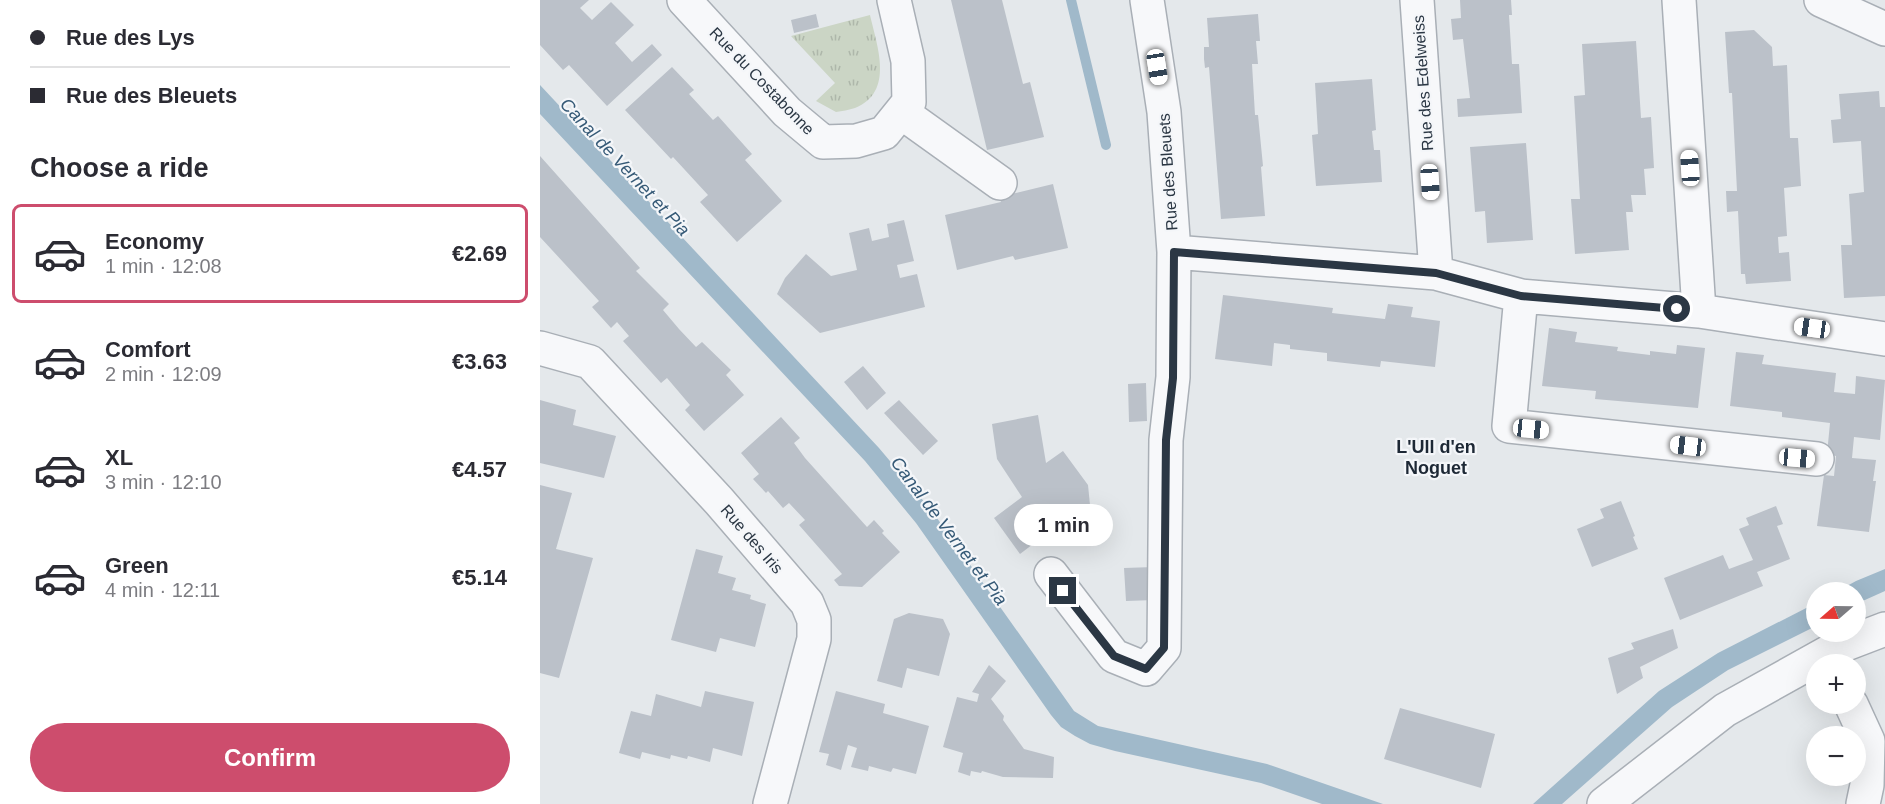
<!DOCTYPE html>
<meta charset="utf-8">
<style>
:root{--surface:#fff;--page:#f2f2f3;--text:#2b2b33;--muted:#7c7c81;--line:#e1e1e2;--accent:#cd4d6d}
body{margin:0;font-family:Helvetica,sans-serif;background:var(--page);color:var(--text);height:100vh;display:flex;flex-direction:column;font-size:22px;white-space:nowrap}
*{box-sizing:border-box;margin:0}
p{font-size:20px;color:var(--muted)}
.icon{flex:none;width:33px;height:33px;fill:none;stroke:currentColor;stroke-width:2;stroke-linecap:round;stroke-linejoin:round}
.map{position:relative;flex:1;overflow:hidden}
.panel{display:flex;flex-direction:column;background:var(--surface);width:540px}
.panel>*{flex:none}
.guide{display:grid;align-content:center;height:132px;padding:0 30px;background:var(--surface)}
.needle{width:39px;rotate:250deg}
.buttons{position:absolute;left:1266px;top:582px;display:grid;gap:12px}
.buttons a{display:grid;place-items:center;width:60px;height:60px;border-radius:50%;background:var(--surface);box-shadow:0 6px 24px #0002;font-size:30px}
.end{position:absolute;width:27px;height:27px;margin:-14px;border:8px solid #2b3744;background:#fff;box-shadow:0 0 0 3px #fff}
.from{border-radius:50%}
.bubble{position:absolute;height:42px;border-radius:21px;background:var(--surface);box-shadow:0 6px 24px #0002;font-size:20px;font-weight:800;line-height:42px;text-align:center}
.car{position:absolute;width:18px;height:36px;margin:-18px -9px;border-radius:8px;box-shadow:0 0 4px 2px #0007;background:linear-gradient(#fff 24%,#345 0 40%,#fff 0 76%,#345 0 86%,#fff 0)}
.guide b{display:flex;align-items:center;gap:21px;height:57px;font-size:22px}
.guide b+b{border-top:2px solid var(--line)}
.guide i{width:15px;height:15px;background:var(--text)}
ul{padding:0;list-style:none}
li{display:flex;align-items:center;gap:18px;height:99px;margin:0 12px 9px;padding:0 18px;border:3px solid transparent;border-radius:9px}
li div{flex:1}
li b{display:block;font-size:22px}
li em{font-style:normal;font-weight:800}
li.on{border-color:var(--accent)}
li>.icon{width:54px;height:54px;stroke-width:1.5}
h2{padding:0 30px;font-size:27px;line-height:72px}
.primary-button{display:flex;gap:12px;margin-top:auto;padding:12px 30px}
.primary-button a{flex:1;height:69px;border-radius:36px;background:var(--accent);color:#fff;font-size:24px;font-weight:800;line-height:69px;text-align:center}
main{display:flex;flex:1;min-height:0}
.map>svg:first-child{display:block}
.grass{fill:url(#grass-tufts)}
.water{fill:#a0b9ca}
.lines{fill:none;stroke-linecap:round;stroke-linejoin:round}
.stream{stroke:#a0b9ca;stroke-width:10}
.building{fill:#bbc1c9}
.minor-casing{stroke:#a9afb6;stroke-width:36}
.minor{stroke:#f7f8fa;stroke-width:33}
.route{stroke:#2b3744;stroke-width:8}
.labels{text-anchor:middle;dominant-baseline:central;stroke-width:4.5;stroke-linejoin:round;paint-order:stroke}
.street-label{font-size:16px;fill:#2b3744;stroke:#f4f6f9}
.water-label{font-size:18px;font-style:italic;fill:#365a77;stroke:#f4f6f9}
.neighbourhood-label{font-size:18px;font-weight:bold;fill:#1d2835;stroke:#f4f6f9}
</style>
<main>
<section class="panel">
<div class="guide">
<b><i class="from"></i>Rue des Lys</b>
<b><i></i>Rue des Bleuets</b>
</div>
<h2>Choose a ride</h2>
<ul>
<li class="on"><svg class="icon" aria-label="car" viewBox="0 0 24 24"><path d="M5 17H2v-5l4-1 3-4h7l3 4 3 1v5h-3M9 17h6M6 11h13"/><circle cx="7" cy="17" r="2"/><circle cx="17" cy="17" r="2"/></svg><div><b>Economy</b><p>1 min · 12:08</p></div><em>€2.69</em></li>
<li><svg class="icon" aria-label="car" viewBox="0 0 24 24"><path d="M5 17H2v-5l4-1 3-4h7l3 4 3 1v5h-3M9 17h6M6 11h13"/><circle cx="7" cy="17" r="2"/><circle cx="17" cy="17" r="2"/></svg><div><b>Comfort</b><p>2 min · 12:09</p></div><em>€3.63</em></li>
<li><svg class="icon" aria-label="car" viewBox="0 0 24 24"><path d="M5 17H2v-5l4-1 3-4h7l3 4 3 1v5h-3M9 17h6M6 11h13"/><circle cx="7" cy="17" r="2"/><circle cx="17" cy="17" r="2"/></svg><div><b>XL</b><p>3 min · 12:10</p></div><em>€4.57</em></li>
<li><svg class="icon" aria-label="car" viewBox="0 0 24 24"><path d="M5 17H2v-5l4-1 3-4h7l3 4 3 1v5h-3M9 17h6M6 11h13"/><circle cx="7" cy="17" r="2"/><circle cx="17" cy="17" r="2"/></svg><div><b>Green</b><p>4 min · 12:11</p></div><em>€5.14</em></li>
</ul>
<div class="primary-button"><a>Confirm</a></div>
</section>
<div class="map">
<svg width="1345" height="804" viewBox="0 0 1345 804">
<defs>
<pattern id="grass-tufts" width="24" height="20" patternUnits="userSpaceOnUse" patternTransform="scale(1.5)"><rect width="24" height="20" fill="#cbd5c5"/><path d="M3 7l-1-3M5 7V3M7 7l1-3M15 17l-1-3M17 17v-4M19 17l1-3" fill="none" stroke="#aeb7aa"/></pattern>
</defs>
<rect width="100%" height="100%" fill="#e4e8eb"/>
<path class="grass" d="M 330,15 C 337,46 355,92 315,108 C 309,110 302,111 296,112 L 276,101 L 295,83 L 251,36 Z"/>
<path class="water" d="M 0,85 L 339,448 L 392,511 L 534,711 L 558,726 L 727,764 L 843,804 L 782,804 L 721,783 L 575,751 L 550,744 L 535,736 L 521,727 L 511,715 L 376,523 L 325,461 L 0,114 Z
M 1345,569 L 1345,591 L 1316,604 L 1316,592 L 1296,592 L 1316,581 Z
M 1276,603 L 1276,626 L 1188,670 L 1132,707 L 1022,804 L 993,804 L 1119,691 L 1178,653 Z"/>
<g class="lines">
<path class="stream" d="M 531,0 L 566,145"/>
</g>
<path class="building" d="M 0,0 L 49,0 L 40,8 L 52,20 L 71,2 L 94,25 L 75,43 L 92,62 L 112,44 L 122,55 L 67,106 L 29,65 L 23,70 L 0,45 Z
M 411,0 L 462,0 L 483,84 L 490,82 L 504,137 L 447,150 Z
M 920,0 L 971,0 L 972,15 L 969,15 L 972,64 L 979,64 L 982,113 L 918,117 L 917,99 L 930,98 L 923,39 L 913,40 L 911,19 L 921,18 Z
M 276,14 L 279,27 L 254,33 L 251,20 Z
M 718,14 L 720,41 L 716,41 L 718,64 L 712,64 L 715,115 L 718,115 L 723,166 L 721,167 L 725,216 L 681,219 L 669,67 L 665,68 L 664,59 L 664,47 L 669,47 L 667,18 Z
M 1214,30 L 1232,47 L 1233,66 L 1247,65 L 1250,138 L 1258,138 L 1261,186 L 1244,188 L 1247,236 L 1238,237 L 1239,253 L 1249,252 L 1251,281 L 1206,284 L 1205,274 L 1201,274 L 1198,211 L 1187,212 L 1186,191 L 1197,191 L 1192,93 L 1189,93 L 1185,32 Z
M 1096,41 L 1101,118 L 1111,117 L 1114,168 L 1104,169 L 1106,195 L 1091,195 L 1093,212 L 1086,212 L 1089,250 L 1035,254 L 1031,199 L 1040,199 L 1034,96 L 1045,95 L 1042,44 Z
M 132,67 L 154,90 L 149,94 L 173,120 L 178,116 L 212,154 L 205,160 L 242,201 L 197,242 L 160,202 L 168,195 L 133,157 L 131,159 L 85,110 Z
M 832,79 L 836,130 L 832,131 L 834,150 L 840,150 L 842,182 L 776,186 L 772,135 L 778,134 L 775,83 Z
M 1339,91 L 1340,107 L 1345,107 L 1345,296 L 1304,298 L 1301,245 L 1312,245 L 1309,194 L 1324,192 L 1321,141 L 1293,143 L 1291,120 L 1301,119 L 1299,94 Z
M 986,143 L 993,240 L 947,243 L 945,211 L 935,212 L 930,147 Z
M 0,156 L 100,268 L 96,271 L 129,304 L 123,310 L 139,329 L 156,347 L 162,342 L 191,370 L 186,375 L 204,395 L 164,431 L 145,410 L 150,405 L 127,378 L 121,383 L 83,341 L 89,336 L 77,322 L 71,328 L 52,307 L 59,301 L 0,237 Z
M 513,184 L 528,248 L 475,260 L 473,256 L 417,270 L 405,215 L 461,202 L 459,197 Z
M 364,220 L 374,261 L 357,265 L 360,278 L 377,274 L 385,307 L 280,333 L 237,294 L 245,278 L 266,254 L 291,276 L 317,270 L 309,233 L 329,228 L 332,241 L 349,237 L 347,224 Z
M 683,295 L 793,308 L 792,313 L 845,319 L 848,304 L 873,307 L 871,317 L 900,321 L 895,367 L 841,361 L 840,367 L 787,361 L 787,353 L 750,349 L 750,345 L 734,343 L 732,366 L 675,359 Z
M 1009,328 L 1037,332 L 1035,342 L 1078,347 L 1077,351 L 1110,355 L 1110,351 L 1136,354 L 1137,345 L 1165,348 L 1158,408 L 1055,399 L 1056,391 L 1002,386 Z
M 1196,352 L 1224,355 L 1222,364 L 1296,373 L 1294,392 L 1315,394 L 1316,376 L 1345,380 L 1340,440 L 1314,437 L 1312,458 L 1336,460 L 1333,481 L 1336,481 L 1329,532 L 1277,526 L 1284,475 L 1294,476 L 1296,456 L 1287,454 L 1290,423 L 1242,417 L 1242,412 L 1190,406 Z
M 323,366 L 346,393 L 327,410 L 304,382 Z
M 606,383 L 607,421 L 589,422 L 588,384 Z
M 0,400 L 36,410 L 33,425 L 76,436 L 64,478 L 0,463 Z
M 359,400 L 398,441 L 383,455 L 344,413 Z
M 498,415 L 506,463 L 523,451 L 548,485 L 551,515 L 528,517 L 511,529 L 503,525 L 496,529 L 501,538 L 480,554 L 454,518 L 482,497 L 457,459 L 452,424 Z
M 241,417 L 260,438 L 254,443 L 265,458 L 327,527 L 334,520 L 344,531 L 342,533 L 360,552 L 322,587 L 299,586 L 294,580 L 302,574 L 259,525 L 265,520 L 249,503 L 243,508 L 228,491 L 226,493 L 213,479 L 219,474 L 201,453 Z
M 0,485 L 32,493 L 16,549 L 53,558 L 19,678 L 0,673 Z
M 1081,501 L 1095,536 L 1093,537 L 1098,549 L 1052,567 L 1037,529 L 1064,518 L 1060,509 Z
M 1236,506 L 1243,524 L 1237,526 L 1250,559 L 1217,572 L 1223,586 L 1140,620 L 1124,578 L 1183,555 L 1189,569 L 1213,560 L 1199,529 L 1209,525 L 1206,518 Z
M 156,549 L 183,556 L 178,573 L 196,578 L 192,590 L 211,595 L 210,599 L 226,604 L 215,647 L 180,638 L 176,652 L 131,640 Z
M 614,567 L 615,600 L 586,601 L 584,568 Z
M 369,613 L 403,619 L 410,634 L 399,676 L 367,668 L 362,688 L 337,681 L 354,619 Z
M 1133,629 L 1138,648 L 1100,667 L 1103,678 L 1077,694 L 1068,658 L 1094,649 L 1091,643 Z
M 449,665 L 466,681 L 451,699 L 464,716 L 463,720 L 484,749 L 514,757 L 513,778 L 463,777 L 442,771 L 441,773 L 431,771 L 430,776 L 418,772 L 423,753 L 403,747 L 417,697 L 437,702 L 439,694 L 432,692 Z
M 165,691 L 214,702 L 202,756 L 173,748 L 170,762 L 148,756 L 147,759 L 131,755 L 130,759 L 102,752 L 100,759 L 79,753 L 91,711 L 111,716 L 116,694 L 161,707 Z
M 296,691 L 345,704 L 343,713 L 389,726 L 376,774 L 353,768 L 351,772 L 329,766 L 328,771 L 311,767 L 317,748 L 308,745 L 301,770 L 286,765 L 289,754 L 279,752 Z
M 860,708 L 955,734 L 941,788 L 844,759 Z"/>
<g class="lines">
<defs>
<path id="minor" d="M 144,0 L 247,112 L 283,142 L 316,141 L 344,133 L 369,102 L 368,61 L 354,0
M 877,0 L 896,273
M 1139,0 L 1159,311
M 1281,0 L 1345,29
M 361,112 L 460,183
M 634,252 L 896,273 L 981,296 L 1159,311 L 1345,339
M 981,296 L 969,426 L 1277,459
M 0,348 L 50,362 L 179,501 L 267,603 L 274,620 L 274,639 L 230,804
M 511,574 L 574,656 L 606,669 L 624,648 L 626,440 L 633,377 L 634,252 L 624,112 L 607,0
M 1311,704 L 1328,741 L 1327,785 L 1323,804
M 1064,804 L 1185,710 L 1298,647 L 1345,629"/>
</defs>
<use href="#minor" class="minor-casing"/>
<use href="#minor" class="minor"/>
</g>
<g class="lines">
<path class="route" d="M 523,591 L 574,656 L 606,669 L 624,648 L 626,440 L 633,378 L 634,252 L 896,273 L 981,296 L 1137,309"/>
</g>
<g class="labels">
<g class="street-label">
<text transform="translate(222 81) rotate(46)">Rue du Costabonne</text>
<text transform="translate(883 83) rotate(-94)">Rue des Edelweiss</text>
<text transform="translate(628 172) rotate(-94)">Rue des Bleuets</text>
<text transform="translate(212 539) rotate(49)">Rue des Iris</text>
</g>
<g class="water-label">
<text transform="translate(85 167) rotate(47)">Canal de Vernet et Pia</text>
<text transform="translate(409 531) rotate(53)">Canal de Vernet et Pia</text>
</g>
<g class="neighbourhood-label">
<text x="896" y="447">L'Ull d'en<tspan x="896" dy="21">Noguet</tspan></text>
</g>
</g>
</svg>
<div class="buttons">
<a><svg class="needle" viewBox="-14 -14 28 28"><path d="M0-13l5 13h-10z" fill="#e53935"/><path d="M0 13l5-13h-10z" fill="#7c7c81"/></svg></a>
<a>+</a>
<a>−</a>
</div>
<i class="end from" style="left:1137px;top:309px"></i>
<i class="end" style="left:523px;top:591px"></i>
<div class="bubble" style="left:474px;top:504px;width:99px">1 min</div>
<i class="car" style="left:617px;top:67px;rotate:171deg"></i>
<i class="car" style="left:1150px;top:168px;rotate:356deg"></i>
<i class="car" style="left:890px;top:182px;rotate:176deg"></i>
<i class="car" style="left:1272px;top:328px;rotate:278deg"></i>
<i class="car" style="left:991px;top:429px;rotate:96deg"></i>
<i class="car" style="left:1148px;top:446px;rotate:277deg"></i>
<i class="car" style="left:1257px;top:458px;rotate:95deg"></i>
</div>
</main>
